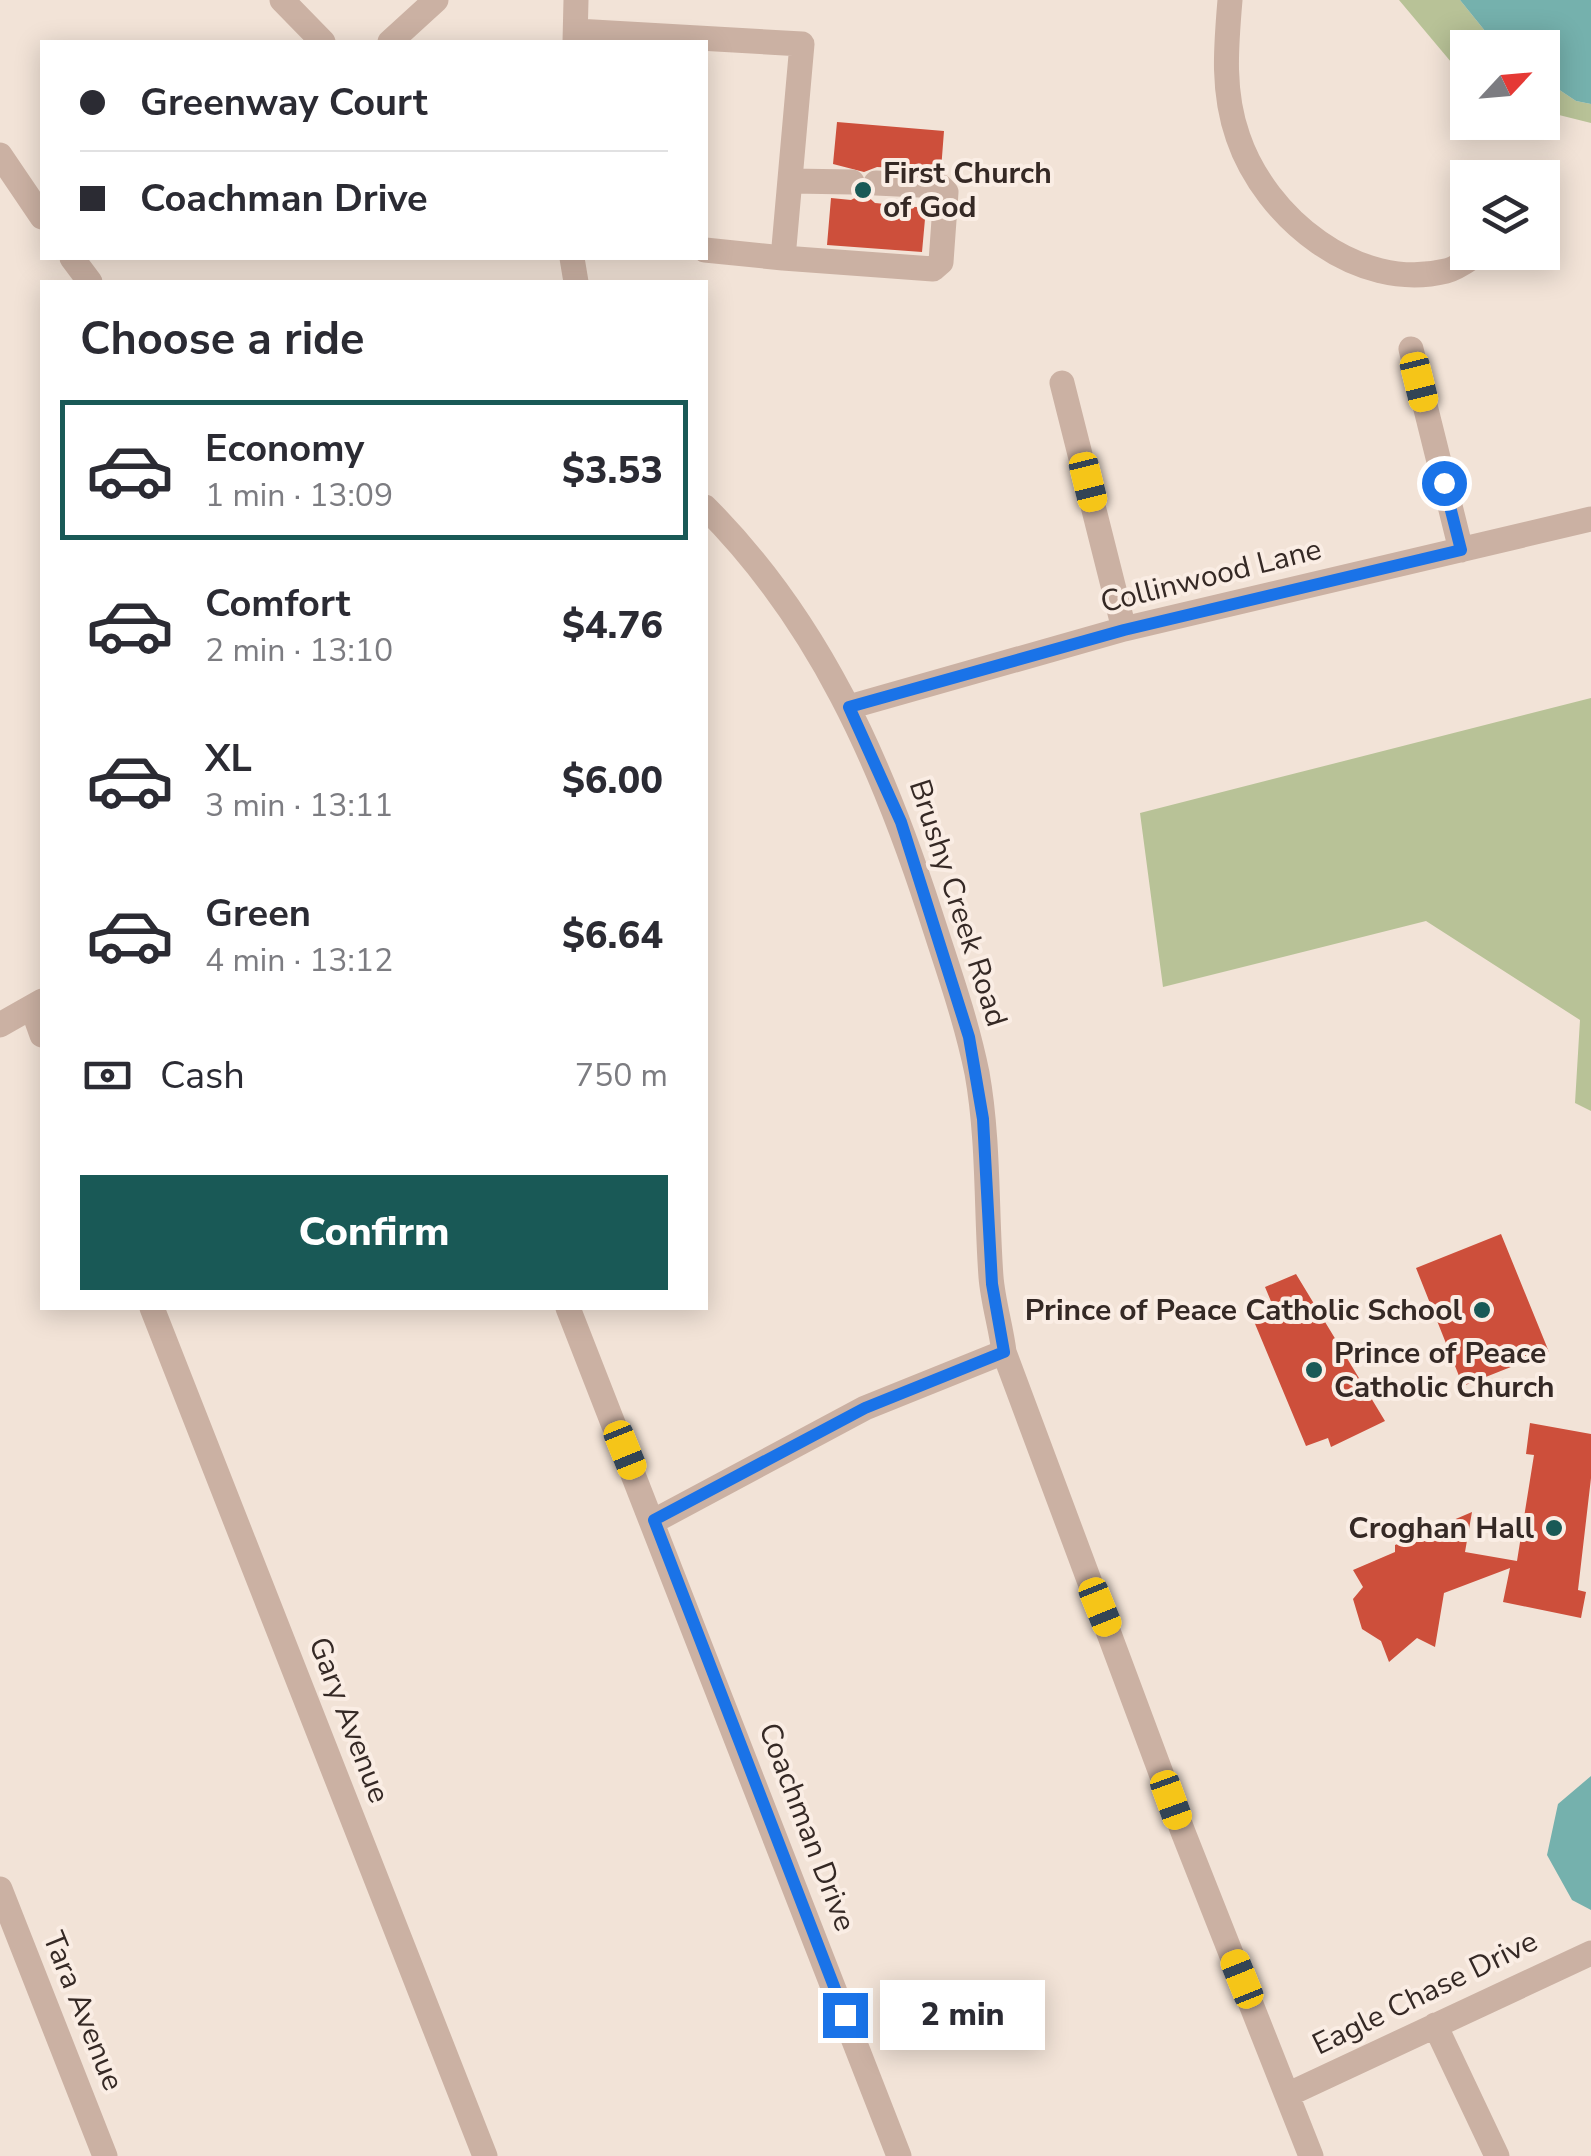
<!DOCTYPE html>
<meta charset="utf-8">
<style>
:root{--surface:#fff;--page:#f2f2f3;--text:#2b2b33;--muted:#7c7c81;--line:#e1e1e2;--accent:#195956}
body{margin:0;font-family:"Nunito Sans",sans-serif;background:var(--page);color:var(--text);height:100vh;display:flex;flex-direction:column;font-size:38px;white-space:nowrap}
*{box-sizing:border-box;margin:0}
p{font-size:32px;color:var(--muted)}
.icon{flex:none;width:55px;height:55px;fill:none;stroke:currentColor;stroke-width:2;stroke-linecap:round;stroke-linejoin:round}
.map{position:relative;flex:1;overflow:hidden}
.sheet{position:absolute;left:40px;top:280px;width:668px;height:1030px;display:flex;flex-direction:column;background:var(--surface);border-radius:0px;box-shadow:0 5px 25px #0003}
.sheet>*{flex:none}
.guide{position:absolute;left:40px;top:40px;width:668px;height:220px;border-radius:0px;box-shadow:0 5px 25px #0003;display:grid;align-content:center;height:220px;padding:0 40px;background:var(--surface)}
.needle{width:65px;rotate:64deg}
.fabs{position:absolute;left:1450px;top:30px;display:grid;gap:20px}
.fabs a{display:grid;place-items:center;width:110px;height:110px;border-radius:0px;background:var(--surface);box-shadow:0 5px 25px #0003;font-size:50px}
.end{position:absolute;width:45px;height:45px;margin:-22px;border:12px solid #1a73e8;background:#fff;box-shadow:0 0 0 5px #fff}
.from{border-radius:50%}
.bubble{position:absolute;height:70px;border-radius:0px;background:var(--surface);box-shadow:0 5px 25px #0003;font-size:32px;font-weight:800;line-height:70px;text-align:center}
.car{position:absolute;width:30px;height:60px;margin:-30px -15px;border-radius:12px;box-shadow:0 0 8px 2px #0007;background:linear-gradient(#f5c518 24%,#345 0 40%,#f5c518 0 76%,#345 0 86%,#f5c518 0)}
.guide b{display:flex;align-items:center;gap:35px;height:95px;font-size:38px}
.guide b+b{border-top:2px solid var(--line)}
.guide i{width:25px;height:25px;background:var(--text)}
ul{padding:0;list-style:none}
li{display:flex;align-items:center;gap:30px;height:140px;margin:0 20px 15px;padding:0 20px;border:5px solid transparent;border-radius:0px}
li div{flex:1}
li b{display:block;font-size:38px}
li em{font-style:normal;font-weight:800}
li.current{border-color:var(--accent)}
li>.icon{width:90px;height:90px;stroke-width:1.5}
h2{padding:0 40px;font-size:45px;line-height:120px}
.pay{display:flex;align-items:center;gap:25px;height:110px;padding:0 40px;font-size:38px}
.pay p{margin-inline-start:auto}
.cta{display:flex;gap:20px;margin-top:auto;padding:20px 40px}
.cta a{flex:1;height:115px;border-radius:0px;background:var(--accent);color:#fff;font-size:40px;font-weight:800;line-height:115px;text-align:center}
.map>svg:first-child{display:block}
.green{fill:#b8c297}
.water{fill:#75b1ad}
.building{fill:#cd4f3b}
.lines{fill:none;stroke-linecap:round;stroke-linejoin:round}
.minor{stroke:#cbb1a3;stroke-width:25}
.route{stroke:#1a73e8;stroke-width:12}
.poi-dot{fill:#195956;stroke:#faede4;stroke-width:4}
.labels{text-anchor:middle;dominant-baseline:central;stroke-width:8;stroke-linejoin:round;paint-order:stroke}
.poi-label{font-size:30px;font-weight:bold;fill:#352925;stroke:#faede4;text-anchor:start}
.street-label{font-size:30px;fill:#352925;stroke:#faede4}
</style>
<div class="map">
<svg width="1591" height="2156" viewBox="0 0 1591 2156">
<rect width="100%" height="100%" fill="#f2e3d7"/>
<path class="green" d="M 1399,0 L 1460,0 L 1498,47 L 1468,48 L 1467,81 Z
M 1543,79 L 1576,101 L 1591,104 L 1591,123 L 1543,111 Z
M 1591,698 L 1591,1111 L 1575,1103 L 1580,1020 L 1426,921 L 1163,987 L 1140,813 Z"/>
<path class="water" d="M 1460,0 L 1591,0 L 1591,104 L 1576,101 L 1543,79 L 1542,48 L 1498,47 Z
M 1591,1776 L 1591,1910 L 1572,1900 L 1547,1855 L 1558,1804 Z"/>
<path class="building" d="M 837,122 L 944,131 L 941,170 L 877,167 L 864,172 L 833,164 Z
M 864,193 L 875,203 L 926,208 L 922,252 L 827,245 L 831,198 L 851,200 Z
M 1501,1234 L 1549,1352 L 1463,1386 L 1416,1268 Z
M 1296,1274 L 1385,1421 L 1331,1447 L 1328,1438 L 1306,1446 L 1253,1319 L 1275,1311 L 1265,1287 Z
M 1530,1423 L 1591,1434 L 1591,1478 L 1578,1590 L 1586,1592 L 1581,1618 L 1503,1602 L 1510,1568 L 1444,1593 L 1435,1647 L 1417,1638 L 1389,1662 L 1381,1641 L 1362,1629 L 1353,1599 L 1363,1587 L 1353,1570 L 1395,1552 L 1395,1545 L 1472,1512 L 1465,1552 L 1517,1561 L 1534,1455 L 1526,1454 Z"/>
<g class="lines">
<path class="minor" d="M 282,0 L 323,42
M 1230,0 C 1226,47 1222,92 1238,137 C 1265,217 1357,293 1446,271 C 1458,268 1469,259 1480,252
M 576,31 L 802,44 L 783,258 L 933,269 L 941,262 L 946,192 L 940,186 L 876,183
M 390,42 L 436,0
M 575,42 L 576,0
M 0,155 L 42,217
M 792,181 L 852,182
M 705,250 L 783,258
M 72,258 L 90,282
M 572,258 L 576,282
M 1411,349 L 1461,550
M 1062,383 L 1124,629
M 705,507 C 819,621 881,762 930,913 C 947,966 966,1019 977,1073 C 989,1140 986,1210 991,1277 C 993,1302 1001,1327 1004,1352 L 1183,1832 L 1311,2156
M 849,707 L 1124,629 L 1591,519
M 32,1007 L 42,1035
M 0,1025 L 42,1001
M 152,1308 L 485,2156
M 568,1308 L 899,2156
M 654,1521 L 865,1408 L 1004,1352
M 0,1889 L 105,2156
M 1435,2025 L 1497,2156
M 1287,2095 L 1591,1953"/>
</g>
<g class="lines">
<path class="route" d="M 845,2015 L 654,1520 L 865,1408 L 1004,1352 L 992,1284 L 983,1119 L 969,1037 L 901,822 L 849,707 L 1124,630 L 1461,550 L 1444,483"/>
</g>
<g class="poi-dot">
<circle cx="863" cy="190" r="10"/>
<circle cx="1482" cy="1310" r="10"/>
<circle cx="1314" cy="1370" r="10"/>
<circle cx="1554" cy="1528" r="10"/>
</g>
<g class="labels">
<g class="poi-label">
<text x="883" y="173">First Church<tspan x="883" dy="34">of God</tspan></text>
<text x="1462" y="1310" text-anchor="end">Prince of Peace Catholic School</text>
<text x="1334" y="1353">Prince of Peace<tspan x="1334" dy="34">Catholic Church</tspan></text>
<text x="1534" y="1528" text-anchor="end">Croghan Hall</text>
</g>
<g class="street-label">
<text transform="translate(1211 576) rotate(-14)">Collinwood Lane</text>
<text transform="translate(958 903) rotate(72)">Brushy Creek Road</text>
<text transform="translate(349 1720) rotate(69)">Gary Avenue</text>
<text transform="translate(807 1827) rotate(69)">Coachman Drive</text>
<text transform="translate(1425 1993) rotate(-26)">Eagle Chase Drive</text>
<text transform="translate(83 2011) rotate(68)">Tara Avenue</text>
</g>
</g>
</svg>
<div class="fabs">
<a><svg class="needle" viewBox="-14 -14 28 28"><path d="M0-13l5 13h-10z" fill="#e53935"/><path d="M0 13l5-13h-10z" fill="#7c7c81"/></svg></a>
<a><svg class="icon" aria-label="layers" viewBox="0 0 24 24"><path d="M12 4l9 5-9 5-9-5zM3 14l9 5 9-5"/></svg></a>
</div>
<i class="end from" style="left:1444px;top:483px"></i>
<i class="end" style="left:845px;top:2015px"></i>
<div class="bubble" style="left:880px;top:1980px;width:165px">2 min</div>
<i class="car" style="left:1419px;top:382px;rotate:166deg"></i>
<i class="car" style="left:1088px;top:482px;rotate:166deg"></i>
<i class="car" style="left:625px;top:1450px;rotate:158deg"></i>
<i class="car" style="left:1100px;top:1607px;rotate:158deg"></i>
<i class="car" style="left:1171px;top:1800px;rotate:160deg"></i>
<i class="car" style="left:1242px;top:1979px;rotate:338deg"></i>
<div class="guide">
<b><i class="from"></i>Greenway Court</b>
<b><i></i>Coachman Drive</b>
</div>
<section class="sheet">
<h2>Choose a ride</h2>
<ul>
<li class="current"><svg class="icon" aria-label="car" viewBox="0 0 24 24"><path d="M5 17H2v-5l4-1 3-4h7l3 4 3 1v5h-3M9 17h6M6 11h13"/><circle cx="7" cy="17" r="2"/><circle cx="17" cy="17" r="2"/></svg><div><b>Economy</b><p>1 min · 13:09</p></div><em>$3.53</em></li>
<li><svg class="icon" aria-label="car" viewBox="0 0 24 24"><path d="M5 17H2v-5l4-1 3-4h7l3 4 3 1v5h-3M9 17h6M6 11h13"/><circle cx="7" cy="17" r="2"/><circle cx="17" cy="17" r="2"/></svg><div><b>Comfort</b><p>2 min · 13:10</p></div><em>$4.76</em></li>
<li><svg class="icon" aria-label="car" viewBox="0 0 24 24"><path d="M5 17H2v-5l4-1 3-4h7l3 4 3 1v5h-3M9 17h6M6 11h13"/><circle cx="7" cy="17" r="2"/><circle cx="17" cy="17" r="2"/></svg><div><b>XL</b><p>3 min · 13:11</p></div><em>$6.00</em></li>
<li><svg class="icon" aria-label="car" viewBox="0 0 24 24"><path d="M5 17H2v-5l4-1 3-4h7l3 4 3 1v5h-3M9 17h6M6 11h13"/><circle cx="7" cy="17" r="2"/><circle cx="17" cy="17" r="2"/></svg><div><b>Green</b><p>4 min · 13:12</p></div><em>$6.64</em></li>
</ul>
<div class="pay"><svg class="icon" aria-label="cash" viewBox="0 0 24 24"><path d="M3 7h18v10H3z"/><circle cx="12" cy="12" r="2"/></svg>Cash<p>750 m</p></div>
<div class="cta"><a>Confirm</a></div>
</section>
</div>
